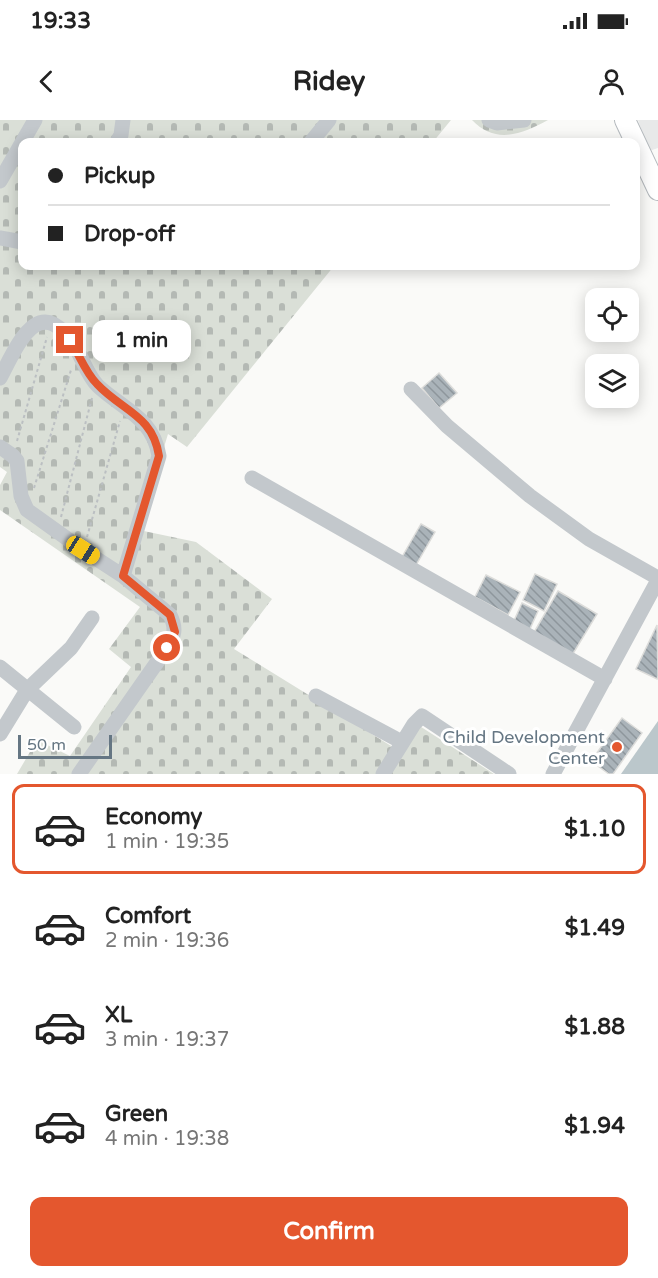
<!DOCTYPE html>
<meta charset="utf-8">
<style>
:root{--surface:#fff;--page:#f6f6f6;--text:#222;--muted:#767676;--line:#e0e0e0;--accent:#e4572e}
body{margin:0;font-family:"Varela Round",sans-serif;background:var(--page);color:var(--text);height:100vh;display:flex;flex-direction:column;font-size:22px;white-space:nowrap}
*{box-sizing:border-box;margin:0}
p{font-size:20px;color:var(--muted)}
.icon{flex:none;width:33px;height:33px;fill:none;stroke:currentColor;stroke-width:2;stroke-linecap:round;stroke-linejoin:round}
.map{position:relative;height:654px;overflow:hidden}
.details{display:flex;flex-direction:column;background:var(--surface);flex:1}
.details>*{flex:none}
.top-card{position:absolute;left:18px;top:18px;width:622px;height:132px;border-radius:12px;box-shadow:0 3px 15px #0003;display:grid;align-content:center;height:132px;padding:0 30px;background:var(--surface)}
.tools{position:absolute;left:585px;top:168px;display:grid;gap:12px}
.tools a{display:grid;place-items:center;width:54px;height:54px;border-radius:12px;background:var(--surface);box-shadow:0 3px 15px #0003;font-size:30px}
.scale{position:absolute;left:18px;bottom:15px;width:94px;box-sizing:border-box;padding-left:6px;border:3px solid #657683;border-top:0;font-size:16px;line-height:21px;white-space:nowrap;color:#657683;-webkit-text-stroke:4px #fff;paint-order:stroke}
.end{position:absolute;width:27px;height:27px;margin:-14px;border:8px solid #e4572e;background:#fff;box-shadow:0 0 0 3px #fff}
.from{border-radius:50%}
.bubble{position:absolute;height:42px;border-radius:12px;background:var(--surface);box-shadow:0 3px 15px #0003;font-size:20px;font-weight:800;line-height:42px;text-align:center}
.car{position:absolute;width:18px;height:36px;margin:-18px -9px;border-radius:8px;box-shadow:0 0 4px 2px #0007;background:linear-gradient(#f5c518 24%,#345 0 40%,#f5c518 0 76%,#345 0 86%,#f5c518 0)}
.top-card b{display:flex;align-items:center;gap:21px;height:57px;font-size:22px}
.top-card b+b{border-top:2px solid var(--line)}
.top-card i{width:15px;height:15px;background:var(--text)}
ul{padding:10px 0 0;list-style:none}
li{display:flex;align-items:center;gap:18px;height:90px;margin:0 12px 9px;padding:0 18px;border:3px solid transparent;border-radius:12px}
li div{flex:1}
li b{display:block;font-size:22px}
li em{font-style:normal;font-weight:800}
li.current{border-color:var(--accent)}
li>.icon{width:54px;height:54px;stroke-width:1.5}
.button{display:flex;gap:12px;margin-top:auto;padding:12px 30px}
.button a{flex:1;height:69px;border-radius:12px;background:var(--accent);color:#fff;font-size:24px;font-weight:800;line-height:69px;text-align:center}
.status{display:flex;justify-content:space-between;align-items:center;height:42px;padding:0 30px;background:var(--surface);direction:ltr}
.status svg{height:16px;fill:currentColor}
header{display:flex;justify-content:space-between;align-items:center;height:78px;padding:0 30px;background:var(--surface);font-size:27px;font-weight:800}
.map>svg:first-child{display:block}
.built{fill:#e8e9e9}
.cemetery{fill:url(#cemetery-stones)}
.water{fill:#bbc7cb}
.building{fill:url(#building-back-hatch);stroke:#dcdcda;stroke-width:1.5}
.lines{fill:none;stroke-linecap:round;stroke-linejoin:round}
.major-casing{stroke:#b5babe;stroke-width:22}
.path{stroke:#bbbfc2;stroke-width:2;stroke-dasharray:3 3;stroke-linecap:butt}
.minor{stroke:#c3c8cc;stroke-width:15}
.major{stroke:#fff;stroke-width:20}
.route{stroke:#e4572e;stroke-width:8}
.poi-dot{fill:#e4572e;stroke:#fff;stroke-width:2}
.labels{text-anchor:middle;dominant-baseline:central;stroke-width:6;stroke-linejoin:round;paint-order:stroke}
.poi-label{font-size:18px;fill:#657683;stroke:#fff;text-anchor:end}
</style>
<div class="status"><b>19:33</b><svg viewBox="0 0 49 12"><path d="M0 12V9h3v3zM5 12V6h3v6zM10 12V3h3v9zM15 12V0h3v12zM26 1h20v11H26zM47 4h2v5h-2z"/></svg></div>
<header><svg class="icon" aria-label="back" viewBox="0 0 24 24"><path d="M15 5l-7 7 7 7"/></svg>Ridey<svg class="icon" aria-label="person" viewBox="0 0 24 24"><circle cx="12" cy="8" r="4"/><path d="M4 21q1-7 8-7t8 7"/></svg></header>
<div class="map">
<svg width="658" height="654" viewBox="0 0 658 654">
<defs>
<pattern id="cemetery-stones" width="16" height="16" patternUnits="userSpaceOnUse" patternTransform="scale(1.5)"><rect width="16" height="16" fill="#dadfd7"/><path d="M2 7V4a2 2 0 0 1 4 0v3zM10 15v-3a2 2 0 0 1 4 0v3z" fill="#b4b9b4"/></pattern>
<pattern id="building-back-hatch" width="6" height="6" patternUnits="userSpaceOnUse" patternTransform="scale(1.5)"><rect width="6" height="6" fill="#aab3b9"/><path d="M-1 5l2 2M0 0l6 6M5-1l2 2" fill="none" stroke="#8e969c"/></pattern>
</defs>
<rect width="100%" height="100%" fill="#fafaf8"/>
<path class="built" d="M 638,0 L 658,0 L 658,28 L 649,31 Z"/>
<path class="cemetery" d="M 0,0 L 451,0 L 433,22 L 22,22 L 22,146 L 334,146 L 187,327 L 168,314 L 139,410 L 196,422 L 272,479 L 234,529 L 396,629 L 415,603 L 494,654 L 17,654 L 37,620 L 70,636 L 131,547 L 109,529 L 140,487 L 0,390 L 0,365 L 7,352 L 0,347 Z
M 472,0 L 548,0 C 522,14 496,25 472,0 Z"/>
<path class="water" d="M 658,601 L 658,654 L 621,654 Z"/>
<path class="building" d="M 439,253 L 457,273 L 439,288 L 422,268 Z
M 421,404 L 435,412 L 416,445 L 402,437 Z
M 535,454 L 557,464 L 544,491 L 523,480 Z
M 486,455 L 520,472 L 508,495 L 475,477 Z
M 558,471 L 597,494 L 571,537 L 533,514 Z
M 522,483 L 538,491 L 529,511 L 513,503 Z
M 657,505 L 658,556 L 657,559 L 636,549 Z
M 622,598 L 642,613 L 613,654 L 609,654 L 591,641 Z"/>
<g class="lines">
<defs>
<path id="major" d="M 625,0 L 658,70"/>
</defs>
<use href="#major" class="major-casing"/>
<path class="path" d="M 17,321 L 47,217
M 34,368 L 71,250
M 61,397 L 92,278
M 87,417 L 120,301"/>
<path class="minor" d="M 489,0 L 497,3 L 524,0
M 117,22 L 121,15 L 123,0
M 311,22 L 329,0
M 0,61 L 35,0
M 0,118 L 22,122
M 0,258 C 19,222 40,169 77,230 C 84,242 88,256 98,266 C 124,290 153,298 159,336 L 123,456
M 411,269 L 447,306 L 530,376 L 589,419 L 658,458
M 0,327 L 13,336 L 17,341 L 21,376 L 27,390 L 83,430 L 123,456 L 170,495 C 177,509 174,516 167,528 L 79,654
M 252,358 L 605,559
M 0,547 L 74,607
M 316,576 L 402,622
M 0,614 L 27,570 L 71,528 L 92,498
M 383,654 L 414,604 L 422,596 L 509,654
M 553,654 L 658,460"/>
<use href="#major" class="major"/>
</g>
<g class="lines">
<path class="route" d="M 70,220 C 79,234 85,252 97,264 C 122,291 153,295 159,336 L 123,456 L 170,495 L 175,512 L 167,528"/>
</g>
<circle class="poi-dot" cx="617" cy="627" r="6"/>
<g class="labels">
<g class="poi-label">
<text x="605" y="617">Child Development<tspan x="605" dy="21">Center</tspan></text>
</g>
</g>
</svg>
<div class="tools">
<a><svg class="icon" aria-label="locate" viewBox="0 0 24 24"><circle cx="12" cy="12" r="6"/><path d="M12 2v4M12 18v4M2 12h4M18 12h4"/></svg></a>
<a><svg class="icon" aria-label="layers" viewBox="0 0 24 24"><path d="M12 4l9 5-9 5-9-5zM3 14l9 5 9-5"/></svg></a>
</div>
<div class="scale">50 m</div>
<i class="end from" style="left:167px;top:528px"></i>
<i class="end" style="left:70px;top:220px"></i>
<div class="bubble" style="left:92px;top:200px;width:99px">1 min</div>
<i class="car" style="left:83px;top:430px;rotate:122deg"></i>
<div class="top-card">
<b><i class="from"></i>Pickup</b>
<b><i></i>Drop-off</b>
</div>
</div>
<section class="details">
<ul>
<li class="current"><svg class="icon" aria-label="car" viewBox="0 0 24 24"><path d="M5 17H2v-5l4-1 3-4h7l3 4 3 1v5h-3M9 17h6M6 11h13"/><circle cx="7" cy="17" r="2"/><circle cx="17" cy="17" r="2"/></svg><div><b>Economy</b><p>1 min · 19:35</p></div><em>$1.10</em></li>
<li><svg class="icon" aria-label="car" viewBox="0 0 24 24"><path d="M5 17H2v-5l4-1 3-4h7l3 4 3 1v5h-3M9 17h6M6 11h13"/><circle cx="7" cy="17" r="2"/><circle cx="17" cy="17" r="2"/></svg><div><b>Comfort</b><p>2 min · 19:36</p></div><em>$1.49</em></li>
<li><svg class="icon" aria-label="car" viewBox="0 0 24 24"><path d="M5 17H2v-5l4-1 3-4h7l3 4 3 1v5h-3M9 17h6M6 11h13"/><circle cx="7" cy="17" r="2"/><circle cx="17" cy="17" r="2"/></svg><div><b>XL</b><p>3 min · 19:37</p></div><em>$1.88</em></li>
<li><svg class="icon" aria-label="car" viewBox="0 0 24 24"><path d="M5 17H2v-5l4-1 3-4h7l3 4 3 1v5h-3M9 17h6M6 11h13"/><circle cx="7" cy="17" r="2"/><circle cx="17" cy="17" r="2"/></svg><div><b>Green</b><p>4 min · 19:38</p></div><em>$1.94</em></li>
</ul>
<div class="button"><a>Confirm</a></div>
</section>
